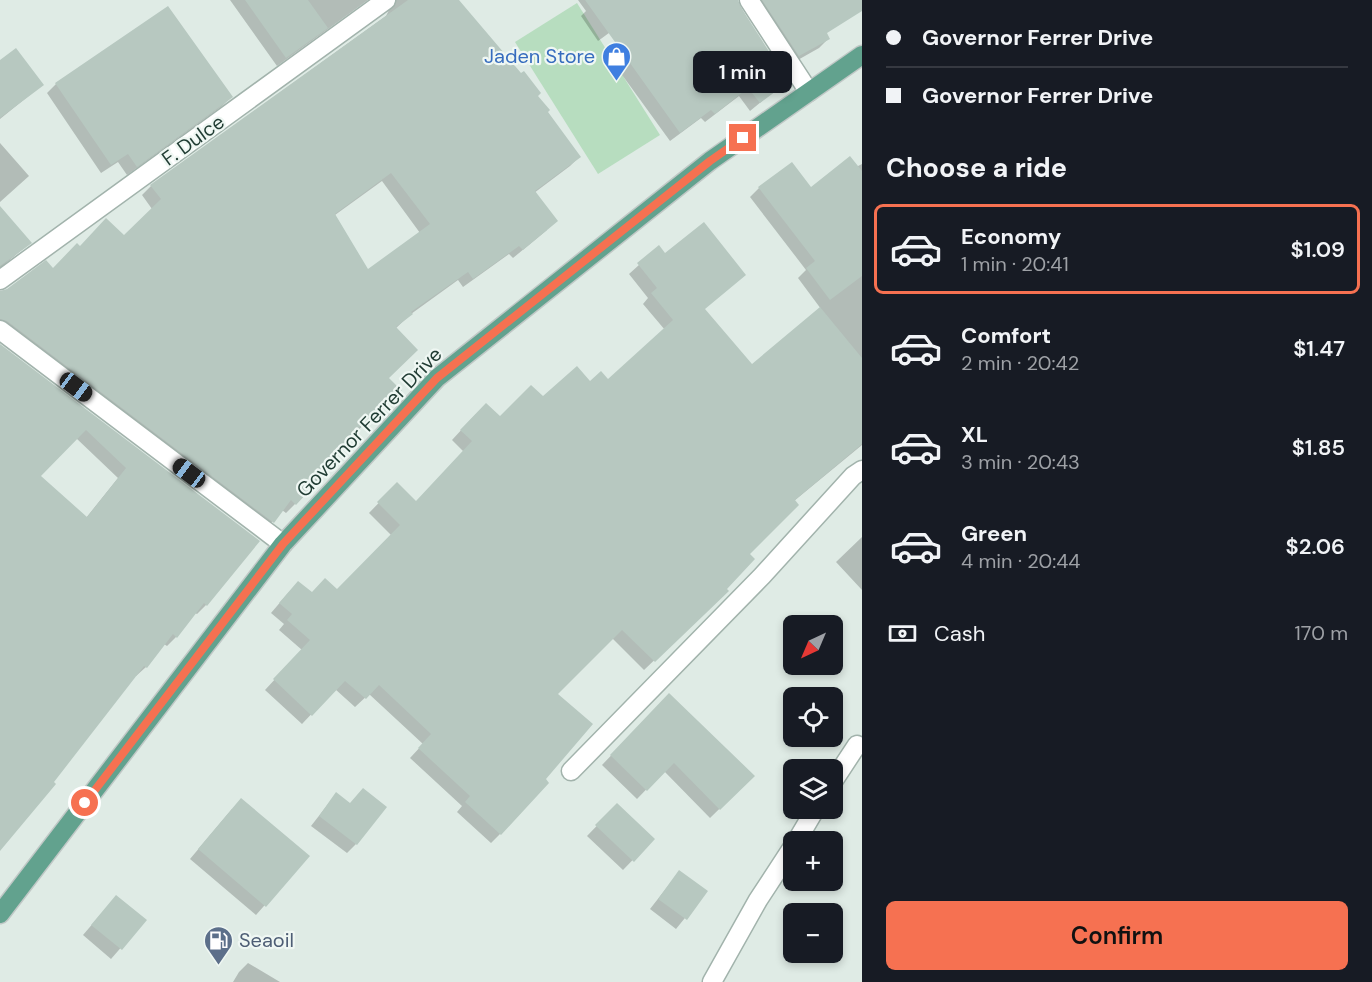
<!DOCTYPE html>
<meta charset="utf-8">
<style>
:root{--surface:#171b24;--page:#242831;--text:#f1f3f6;--muted:#9ea1a6;--line:#363941;--accent:#f67151}
body{margin:0;font-family:"DM Sans",sans-serif;background:var(--page);color:var(--text);height:100vh;display:flex;flex-direction:column;font-size:22px;white-space:nowrap}
*{box-sizing:border-box;margin:0}
p{font-size:20px;color:var(--muted)}
.icon{flex:none;width:33px;height:33px;fill:none;stroke:currentColor;stroke-width:2;stroke-linecap:round;stroke-linejoin:round}
.map{position:relative;flex:1;overflow:hidden}
.side{display:flex;flex-direction:column;background:var(--surface);width:510px}
.side>*{flex:none}
.hud{display:grid;align-content:center;height:132px;padding:0 24px;background:var(--surface)}
.needle{width:39px;rotate:224deg}
.fabs{position:absolute;left:783px;top:615px;display:grid;gap:12px}
.fabs a{display:grid;place-items:center;width:60px;height:60px;border-radius:9px;background:var(--surface);box-shadow:0 3px 9px #0003;font-size:30px}
.end{position:absolute;width:27px;height:27px;margin:-14px;border:8px solid #f67151;background:#fff;box-shadow:0 0 0 3px #fff}
.from{border-radius:50%}
.bubble{position:absolute;height:42px;border-radius:9px;background:var(--surface);box-shadow:0 3px 9px #0003;font-size:20px;font-weight:600;line-height:42px;text-align:center}
.car{position:absolute;width:18px;height:36px;margin:-18px -9px;border-radius:8px;box-shadow:0 0 4px 2px #0007;background:linear-gradient(#222 24%,#8ab4d8 0 40%,#222 0 76%,#8ab4d8 0 86%,#222 0)}
.hud b{display:flex;align-items:center;gap:21px;height:57px;font-size:22px}
.hud b+b{border-top:2px solid var(--line)}
.hud i{width:15px;height:15px;background:var(--text)}
ul{padding:0;list-style:none}
li{display:flex;align-items:center;gap:18px;height:90px;margin:0 12px 9px;padding:0 12px;border:3px solid transparent;border-radius:9px}
li div{flex:1}
li b{display:block;font-size:22px}
li em{font-style:normal;font-weight:600}
li.current{border-color:var(--accent)}
li>.icon{width:54px;height:54px;stroke-width:1.5}
h2{padding:0 24px;font-size:27px;line-height:72px}
.pay{display:flex;align-items:center;gap:15px;height:66px;padding:0 24px;font-size:22px}
.pay p{margin-inline-start:auto}
.button{display:flex;gap:12px;margin-top:auto;padding:12px 24px}
.button a{flex:1;height:69px;border-radius:9px;background:var(--accent);color:#111;font-size:24px;font-weight:600;line-height:69px;text-align:center}
main{display:flex;flex:1;min-height:0}
.map>svg:first-child{display:block}
.green{fill:#b7ddbf}
.shadow{fill:#0003;fill-rule:evenodd}
.building{fill:#b7c8c0;fill-rule:evenodd}
.lines{fill:none;stroke-linecap:round;stroke-linejoin:round}
.minor-casing{stroke:#a2b3ac;stroke-width:21}
.major-casing{stroke:#c0c8c6;stroke-width:21}
.minor{stroke:#fff;stroke-width:18}
.major{stroke:#62a28e;stroke-width:18}
.route{stroke:#f67151;stroke-width:8}
.labels{text-anchor:middle;dominant-baseline:central;stroke-width:4.5;stroke-linejoin:round;paint-order:stroke}
.shop-label{font-size:20px;fill:#366cbe;stroke:#eff7f3;text-anchor:end}
.street-label{font-size:20px;fill:#1f3b32;stroke:#eff7f3}
.service-label{font-size:20px;fill:#4e5e75;stroke:#eff7f3;text-anchor:start}
</style>
<main>
<div class="map">
<svg width="862" height="982" viewBox="0 0 862 982">
<rect width="100%" height="100%" fill="#dfebe5"/>
<path class="green" d="M 577,3 L 660,135 L 598,174 L 515,42 Z"/>
<path class="shadow" d="M 230,0 L 368,0 L 277,66 Z
M 383,0 L 452,0 L 536,96 L 579,157 L 570,166 L 534,193 L 547,230 L 513,258 L 509,254 L 463,287 L 458,280 L 411,314 L 395,329 L 387,378 L 400,391 L 354,434 L 352,433 L 313,476 L 295,504 L 286,513 L 282,510 L 264,531 L 0,332 L 0,293 L 53,270 L 80,248 L 124,237 L 152,209 L 142,195 L 151,186 L 386,16 L 389,10 L 386,3 ZM 382,181 L 420,233 L 367,271 L 335,215 Z
M 578,0 L 654,0 L 598,41 L 581,16 L 586,11 Z
M 737,0 L 775,70 L 785,82 L 750,111 L 739,96 L 705,122 L 701,118 L 670,141 L 620,72 L 629,62 Z
M 753,0 L 806,0 L 828,39 L 819,48 L 789,65 Z
M 168,8 L 231,97 L 222,106 L 127,175 L 118,162 L 101,173 L 47,93 L 56,84 Z
M 0,61 L 42,85 L 0,119 Z
M 0,143 L 29,176 L 0,202 Z
M 862,164 L 862,445 L 794,501 L 748,554 L 725,589 L 727,591 L 644,670 L 612,638 L 556,694 L 500,834 L 491,843 L 457,812 L 462,806 L 410,758 L 423,744 L 369,694 L 355,707 L 335,689 L 302,724 L 265,690 L 302,650 L 279,630 L 284,624 L 271,613 L 289,592 L 311,594 L 337,591 L 391,535 L 369,513 L 397,484 L 416,503 L 464,452 L 452,440 L 476,414 L 500,418 L 543,399 L 590,383 L 608,381 L 665,330 L 643,304 L 648,298 L 629,274 L 659,247 L 703,310 L 752,366 L 821,309 L 798,278 L 806,270 L 750,197 L 759,188 L 811,190 Z
M 0,208 L 30,243 L 0,268 Z
M 0,346 L 258,541 L 206,605 L 197,614 L 195,613 L 176,637 L 167,646 L 164,644 L 146,667 L 136,676 L 135,675 L 0,849 ZM 76,438 L 118,478 L 86,518 L 39,476 Z
M 862,537 L 862,590 L 836,562 Z
M 669,695 L 753,776 L 710,818 L 664,771 L 637,799 L 602,765 Z
M 336,794 L 356,844 L 347,853 L 311,826 Z
M 617,805 L 653,839 L 623,870 L 587,836 Z
M 232,809 L 308,856 L 256,915 L 190,859 Z
M 679,872 L 706,892 L 676,929 L 650,909 Z
M 107,907 L 145,920 L 111,959 L 83,935 Z
M 248,963 L 280,982 L 233,982 L 239,972 Z"/>
<path class="building" d="M 245,0 L 308,0 L 328,28 L 286,58 Z
M 408,0 L 459,0 L 521,73 L 524,71 L 541,93 L 538,96 L 550,110 L 548,112 L 581,157 L 535,191 L 558,221 L 523,250 L 519,246 L 473,279 L 468,272 L 411,312 L 413,314 L 396,327 L 418,350 L 389,378 L 402,391 L 364,426 L 362,424 L 315,476 L 319,480 L 296,505 L 291,500 L 274,523 L 7,321 L 0,319 L 0,291 L 7,289 L 46,260 L 53,268 L 77,243 L 80,246 L 106,218 L 124,235 L 161,199 L 150,185 ZM 391,173 L 430,224 L 368,269 L 335,214 Z
M 585,0 L 738,0 L 740,6 L 779,67 L 777,69 L 787,83 L 760,103 L 748,88 L 715,114 L 711,110 L 680,133 Z
M 762,0 L 862,0 L 862,11 L 827,33 L 830,39 L 799,56 Z
M 168,6 L 233,97 L 137,167 L 128,154 L 111,165 L 55,83 Z
M 16,48 L 44,85 L 0,118 L 0,60 Z
M 850,156 L 862,171 L 862,276 L 830,300 L 806,268 L 815,261 L 758,187 L 792,162 L 811,187 Z
M 0,206 L 32,243 L 0,266 Z
M 704,222 L 746,275 L 705,309 L 752,364 L 820,307 L 862,358 L 862,444 L 795,500 L 799,505 L 750,554 L 755,559 L 727,589 L 729,591 L 655,662 L 622,630 L 558,694 L 593,724 L 546,779 L 549,783 L 501,835 L 465,802 L 470,796 L 418,748 L 431,734 L 379,685 L 366,699 L 345,681 L 312,716 L 273,679 L 310,640 L 287,620 L 292,614 L 279,603 L 298,581 L 312,592 L 325,578 L 337,589 L 400,525 L 377,502 L 397,482 L 416,501 L 472,441 L 460,430 L 486,403 L 500,416 L 531,385 L 543,396 L 577,366 L 590,381 L 601,371 L 608,379 L 673,320 L 651,293 L 657,288 L 637,263 L 659,245 L 665,253 Z
M 0,344 L 260,541 L 207,606 L 204,603 L 177,638 L 173,634 L 147,668 L 144,666 L 54,782 L 56,784 L 0,851 ZM 86,430 L 126,468 L 87,517 L 41,476 Z
M 669,693 L 755,776 L 720,810 L 674,763 L 647,791 L 610,755 Z
M 363,788 L 387,807 L 357,845 L 319,816 L 336,792 L 350,803 Z
M 241,798 L 310,856 L 266,907 L 198,849 Z
M 617,803 L 655,839 L 634,862 L 595,825 Z
M 679,870 L 708,891 L 687,920 L 658,899 Z
M 116,895 L 147,920 L 122,950 L 91,925 Z"/>
<g class="lines">
<defs>
<path id="minor" d="M 749,0 L 809,92
M 0,280 L 386,0
M 0,330 L 283,544
M 571,771 L 762,576 L 853,476 L 862,470
M 832,783 L 857,745
M 796,842 L 816,808
M 712,982 L 758,900 L 794,845"/>
<path id="major" d="M 0,914 L 283,544 L 437,378 L 710,161 L 862,55"/>
</defs>
<use href="#minor" class="minor-casing"/>
<use href="#major" class="major-casing"/>
<use href="#minor" class="minor"/>
<use href="#major" class="major"/>
</g>
<g class="lines">
<path class="route" d="M 85,803 L 283,544 L 437,378 L 710,161 L 743,138"/>
</g>
<defs>
<symbol id="shop-pin" viewBox="-11 -11 22 30"><path d="M0 17L-7.5 6A9.5 9.5 0 1 1 7.5 6Z" fill="#3f7fe0" stroke="#eff7f3"/><path d="M-5-2.5h2.3a2.7 3.5 0 0 1 5.4 0H5L5.5 6h-11ZM-1.5-2.5h3a1.5 2.3 0 0 0-3 0Z" fill="#fff"/></symbol>
<symbol id="fuel-pin" viewBox="-11 -11 22 30"><path d="M0 17L-7.5 6A9.5 9.5 0 1 1 7.5 6Z" fill="#5c6f8a" stroke="#eff7f3"/><path d="M-5.5-6h7V0h2V4h1.3V-2.5L3-4.5l.8-.8L6-3V5H2.5V1h-1V6h-7ZM-4.2-4.7v3.2H.2V-4.7Z" fill="#fff"/></symbol>
</defs>
<g fill-rule="evenodd">
<use href="#shop-pin" x="600" y="40" width="33" height="45"/>
<use href="#fuel-pin" x="202" y="924" width="33" height="45"/>
</g>
<g class="labels">
<g class="shop-label">
<text x="595" y="56">Jaden Store</text>
</g>
<g class="street-label">
<text transform="translate(193 140) rotate(-36)">F. Dulce</text>
<text transform="translate(369 422) rotate(-46)">Governor Ferrer Drive</text>
</g>
<g class="service-label">
<text x="239" y="940">Seaoil</text>
</g>
</g>
</svg>
<div class="fabs">
<a><svg class="needle" viewBox="-14 -14 28 28"><path d="M0-13l5 13h-10z" fill="#e53935"/><path d="M0 13l5-13h-10z" fill="#9ea1a6"/></svg></a>
<a><svg class="icon" aria-label="locate" viewBox="0 0 24 24"><circle cx="12" cy="12" r="6"/><path d="M12 2v4M12 18v4M2 12h4M18 12h4"/></svg></a>
<a><svg class="icon" aria-label="layers" viewBox="0 0 24 24"><path d="M12 4l9 5-9 5-9-5zM3 14l9 5 9-5"/></svg></a>
<a>+</a>
<a>−</a>
</div>
<i class="end from" style="left:85px;top:803px"></i>
<i class="end" style="left:743px;top:138px"></i>
<div class="bubble" style="left:693px;top:51px;width:99px">1 min</div>
<i class="car" style="left:76px;top:387px;rotate:127deg"></i>
<i class="car" style="left:189px;top:473px;rotate:307deg"></i>
</div>
<section class="side">
<div class="hud">
<b><i class="from"></i>Governor Ferrer Drive</b>
<b><i></i>Governor Ferrer Drive</b>
</div>
<h2>Choose a ride</h2>
<ul>
<li class="current"><svg class="icon" aria-label="car" viewBox="0 0 24 24"><path d="M5 17H2v-5l4-1 3-4h7l3 4 3 1v5h-3M9 17h6M6 11h13"/><circle cx="7" cy="17" r="2"/><circle cx="17" cy="17" r="2"/></svg><div><b>Economy</b><p>1 min · 20:41</p></div><em>$1.09</em></li>
<li><svg class="icon" aria-label="car" viewBox="0 0 24 24"><path d="M5 17H2v-5l4-1 3-4h7l3 4 3 1v5h-3M9 17h6M6 11h13"/><circle cx="7" cy="17" r="2"/><circle cx="17" cy="17" r="2"/></svg><div><b>Comfort</b><p>2 min · 20:42</p></div><em>$1.47</em></li>
<li><svg class="icon" aria-label="car" viewBox="0 0 24 24"><path d="M5 17H2v-5l4-1 3-4h7l3 4 3 1v5h-3M9 17h6M6 11h13"/><circle cx="7" cy="17" r="2"/><circle cx="17" cy="17" r="2"/></svg><div><b>XL</b><p>3 min · 20:43</p></div><em>$1.85</em></li>
<li><svg class="icon" aria-label="car" viewBox="0 0 24 24"><path d="M5 17H2v-5l4-1 3-4h7l3 4 3 1v5h-3M9 17h6M6 11h13"/><circle cx="7" cy="17" r="2"/><circle cx="17" cy="17" r="2"/></svg><div><b>Green</b><p>4 min · 20:44</p></div><em>$2.06</em></li>
</ul>
<div class="pay"><svg class="icon" aria-label="cash" viewBox="0 0 24 24"><path d="M3 7h18v10H3z"/><circle cx="12" cy="12" r="2"/></svg>Cash<p>170 m</p></div>
<div class="button"><a>Confirm</a></div>
</section>
</main>
